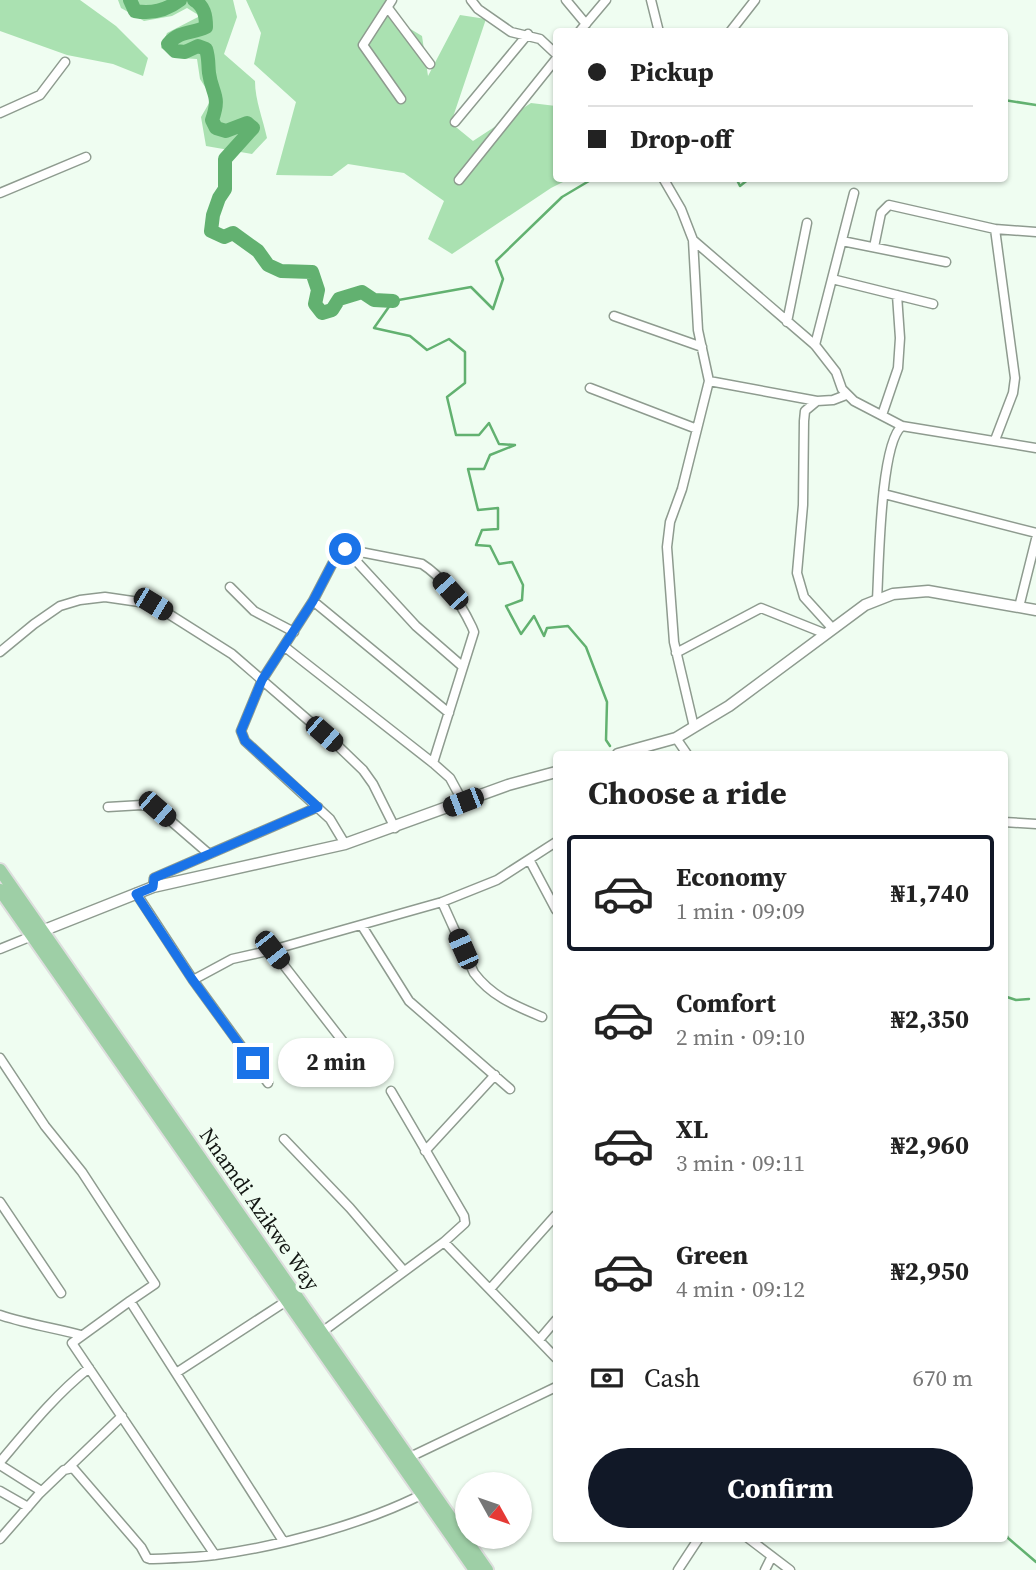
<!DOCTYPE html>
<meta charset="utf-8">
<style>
:root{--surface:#fff;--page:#f2f2f2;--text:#222;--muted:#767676;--line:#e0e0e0;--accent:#111827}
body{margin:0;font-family:"Source Serif 4",serif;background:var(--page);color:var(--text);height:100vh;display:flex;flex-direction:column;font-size:26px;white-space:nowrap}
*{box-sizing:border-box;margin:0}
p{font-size:23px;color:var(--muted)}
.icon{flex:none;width:38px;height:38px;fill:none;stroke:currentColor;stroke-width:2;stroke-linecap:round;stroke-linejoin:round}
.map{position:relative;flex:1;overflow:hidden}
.details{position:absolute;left:553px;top:751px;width:455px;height:791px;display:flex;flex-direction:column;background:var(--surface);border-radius:7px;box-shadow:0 2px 5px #0004}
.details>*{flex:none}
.hud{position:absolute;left:553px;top:28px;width:455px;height:154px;border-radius:7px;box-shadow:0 2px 5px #0004;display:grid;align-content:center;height:154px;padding:0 35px;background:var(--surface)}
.needle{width:46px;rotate:130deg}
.fabs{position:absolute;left:455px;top:1472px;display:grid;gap:14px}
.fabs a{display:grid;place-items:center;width:77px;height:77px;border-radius:50%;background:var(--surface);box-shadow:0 2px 5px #0004;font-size:35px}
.end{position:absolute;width:32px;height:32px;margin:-16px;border:9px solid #1a73e8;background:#fff;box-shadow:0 0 0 4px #fff}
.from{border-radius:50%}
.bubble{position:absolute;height:49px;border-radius:24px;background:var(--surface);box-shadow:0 2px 5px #0004;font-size:23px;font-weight:700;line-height:49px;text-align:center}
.car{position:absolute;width:21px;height:42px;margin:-21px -10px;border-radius:9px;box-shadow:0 0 5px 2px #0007;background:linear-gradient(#222 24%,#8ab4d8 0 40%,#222 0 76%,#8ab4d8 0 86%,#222 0)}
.hud b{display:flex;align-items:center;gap:24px;height:66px;font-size:26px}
.hud b+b{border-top:2px solid var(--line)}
.hud i{width:18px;height:18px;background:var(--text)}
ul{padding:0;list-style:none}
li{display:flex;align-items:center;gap:21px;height:116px;margin:0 14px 10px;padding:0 21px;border:4px solid transparent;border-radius:7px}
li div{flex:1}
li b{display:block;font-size:26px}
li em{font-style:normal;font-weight:700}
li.active{border-color:var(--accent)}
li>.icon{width:63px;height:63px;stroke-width:1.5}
h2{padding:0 35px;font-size:32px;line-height:84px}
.pay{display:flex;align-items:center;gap:18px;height:77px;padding:0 35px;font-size:26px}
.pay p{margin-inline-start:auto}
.primary-button{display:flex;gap:14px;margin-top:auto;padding:14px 35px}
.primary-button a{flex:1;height:80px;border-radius:42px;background:var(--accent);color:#fff;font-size:28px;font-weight:700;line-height:80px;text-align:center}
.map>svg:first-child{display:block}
.green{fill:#aae1b1}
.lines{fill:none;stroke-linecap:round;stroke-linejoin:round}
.stream{stroke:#62b170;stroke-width:2.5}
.river{stroke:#62b170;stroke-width:14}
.minor-casing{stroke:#8e9b8f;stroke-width:11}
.tertiary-casing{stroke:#8e9b8f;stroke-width:13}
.trunk-casing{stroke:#dedede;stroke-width:16}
.minor{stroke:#fff;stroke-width:8}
.tertiary{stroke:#fff;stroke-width:10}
.trunk{stroke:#9ecfa6;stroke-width:12}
.route{stroke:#1a73e8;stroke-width:9}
.labels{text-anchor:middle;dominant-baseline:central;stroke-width:7;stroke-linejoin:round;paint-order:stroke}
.street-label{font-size:21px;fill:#121612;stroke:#effdf1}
</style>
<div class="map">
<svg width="1036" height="1570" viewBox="0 0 1036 1570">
<rect width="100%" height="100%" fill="#effdf1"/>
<path class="green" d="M 0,0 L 80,0 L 116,26 L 148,58 L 143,76 L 113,64 L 67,55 L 0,31 Z
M 118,0 L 233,0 L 237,17 L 224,54 L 255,81 C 255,100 263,119 267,138 L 252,154 L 206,146 L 201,117 L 212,98 L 200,79 L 197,59 L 180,58 L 161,48 L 167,33 L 200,16 L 187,8 L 172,16 L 144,21 L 121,8 Z
M 246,0 L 388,0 L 384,13 L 422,36 L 428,76 L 460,15 L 486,19 L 451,123 L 473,141 L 531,103 L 556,106 L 556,178 L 569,179 L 551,188 L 452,254 L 428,239 L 444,201 L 404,173 L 348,164 L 332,176 L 276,175 L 296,102 L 254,64 L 261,33 Z"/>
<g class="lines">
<path class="stream" d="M 1004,100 L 1036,105
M 594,178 L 562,197 L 496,261 L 503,279 L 493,309 L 471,287 L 393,301 L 374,328 L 410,336 L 427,350 L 449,339 L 465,352 L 465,383 L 447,397 L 456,435 L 479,435 L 489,423 L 499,444 L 515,445 L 490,455 L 484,469 L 468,469 L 478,510 L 498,508 L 498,529 L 482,530 L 476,545 L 490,546 L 499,564 L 512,562 L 523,585 L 522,600 L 506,606 L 521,634 L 534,616 L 544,636 L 547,628 L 568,626 L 586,647 L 607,702 L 606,740 L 610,746
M 736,178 L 740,186 L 750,178
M 1004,1001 L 1007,997 L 1016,1000 L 1029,999
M 1004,1485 L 1004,1490
M 1004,1530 L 1008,1538 L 1036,1562"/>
<path class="river" d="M 130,0 L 135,11 C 151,14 167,10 180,0
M 194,0 C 204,6 206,15 206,27 C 192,34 180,30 168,44 L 175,51 L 185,52 L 198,46 L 206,49 C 209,58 208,65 209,73 C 212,95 221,95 212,120 L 216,128 L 226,131 L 247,123 L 253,128 L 225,159 L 225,189 L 219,198 L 213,215 L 211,231 L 224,237 L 233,233 L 258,251 L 268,265 L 281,271 L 312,272 L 318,290 L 315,304 L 322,313 L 332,310 L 339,299 L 362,292 L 374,300 L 393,301"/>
<defs>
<path id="minor" d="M 392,0 L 363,45 L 401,99
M 471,0 L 478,9 L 511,32 L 540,39 L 556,54
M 566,0 L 586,24
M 651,0 L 659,32
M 388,8 L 430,64
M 579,32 L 606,0
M 730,32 L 755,0
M 0,113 L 40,95 L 65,62
M 455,122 L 528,34
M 663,178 L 681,209 L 693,240 L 698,330 L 709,381 L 682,489 L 670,522 L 667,547 L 674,642 L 694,727
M 459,180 L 556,59
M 0,193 L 86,157
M 693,240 L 815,345 L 836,372 L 842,389 L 854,401 L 902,426 L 1036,448
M 842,241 L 946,262
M 874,247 L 881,213 L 889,205 L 995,229
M 832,279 L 933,304
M 614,316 L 702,347
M 787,322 L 807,223
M 815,345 L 854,193
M 709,381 L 817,401
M 590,388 L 697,429
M 882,415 L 898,368 L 900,338 L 897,295
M 995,440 L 1013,393 L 1015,378 L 995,229 L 1036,232
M 884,494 L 1036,533
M 346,550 L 416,626 L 462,666
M 230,587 L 254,611 L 294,632
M 877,600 C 879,567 880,443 902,426
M 313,601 L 449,713
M 1019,607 L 1036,539
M 833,629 L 804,597 L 797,573 L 803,505 L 804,421 L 805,411 L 817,401 L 833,400 L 846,395
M 285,647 L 433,763 L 450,778 L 463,802
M 0,652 L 34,624 L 60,606 L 80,600 L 105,597 L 153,604 L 232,654 L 338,746 L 363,770 L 373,784 L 395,828
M 676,653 L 761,608 L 826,634
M 676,738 L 687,754
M 108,807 L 142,805 L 157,809 L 209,854
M 1004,822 L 1036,824
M 345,844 L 330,819 L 245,741 L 241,731 L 262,680 L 313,601 L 339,551 L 345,549 L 422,564 C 444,578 461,604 472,627 L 474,632 L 433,763
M 530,861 L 556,910
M 153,887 L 154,878 L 318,807
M 136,893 L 193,980 L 268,1083
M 442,902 L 474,973 C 492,997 516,1006 542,1017
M 362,926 L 409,1001 L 510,1089
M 0,949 L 32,936
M 272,950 L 442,902 L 497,880 L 556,842
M 193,980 L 232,959 L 272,950 L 355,1057
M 0,1058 L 45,1126 L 82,1172 L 155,1284 L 130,1301
M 284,1139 L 350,1208 L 404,1271
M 425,1151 L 495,1075
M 0,1202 L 61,1293
M 444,1242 L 556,1358
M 490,1289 L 556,1215
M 0,1315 C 27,1324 54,1328 81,1335
M 322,1332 L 444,1242 L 465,1223 L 464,1216 L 391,1091
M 539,1340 L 556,1320
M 176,1373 L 288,1300
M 410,1457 L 556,1387
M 0,1462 C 28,1429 55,1395 89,1368
M 0,1465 L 38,1489 L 40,1493 L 64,1470 L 73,1468 L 141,1547 L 147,1558 L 150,1559 C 172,1558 194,1558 215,1555 C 281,1546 364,1524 423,1494
M 67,1469 L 122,1416
M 0,1491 L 28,1507
M 748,1538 L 790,1570
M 0,1539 L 40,1493
M 215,1555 L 72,1343 L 130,1301 L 283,1541
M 678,1570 L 699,1538
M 765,1570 L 771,1558"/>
<path id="tertiary" d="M 618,754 L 676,738 L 694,727 L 729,706 L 865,605 L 893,594 L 928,591 L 1036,610
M 37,933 L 153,887 L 345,844 L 508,785 L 556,772"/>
<path id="trunk" d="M 0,870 L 487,1570
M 0,890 L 475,1570"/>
</defs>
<use href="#minor" class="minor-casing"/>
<use href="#tertiary" class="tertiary-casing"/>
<use href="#trunk" class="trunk-casing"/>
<use href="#minor" class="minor"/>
<use href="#tertiary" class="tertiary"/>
<use href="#trunk" class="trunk"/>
</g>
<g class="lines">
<path class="route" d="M 253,1063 L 192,979 L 136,894 L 153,887 L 154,878 L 318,807 L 245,741 L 241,731 L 262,680 L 313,601 L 339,551 L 345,549"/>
</g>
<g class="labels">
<g class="street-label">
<text transform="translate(260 1209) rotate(55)">Nnamdi Azikwe Way</text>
</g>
</g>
</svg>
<div class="fabs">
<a><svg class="needle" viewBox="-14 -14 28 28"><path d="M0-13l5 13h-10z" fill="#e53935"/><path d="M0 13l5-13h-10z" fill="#767676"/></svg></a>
</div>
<i class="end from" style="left:345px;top:549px"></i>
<i class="end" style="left:253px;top:1063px"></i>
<div class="bubble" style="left:278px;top:1038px;width:116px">2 min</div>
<i class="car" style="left:450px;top:591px;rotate:318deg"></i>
<i class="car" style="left:153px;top:604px;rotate:121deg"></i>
<i class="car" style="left:324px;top:734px;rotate:131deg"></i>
<i class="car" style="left:463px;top:802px;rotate:249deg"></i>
<i class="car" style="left:157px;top:809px;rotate:131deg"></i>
<i class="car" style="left:463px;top:949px;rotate:336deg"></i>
<i class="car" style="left:272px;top:950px;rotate:142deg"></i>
<div class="hud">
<b><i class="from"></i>Pickup</b>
<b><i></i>Drop-off</b>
</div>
<section class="details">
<h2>Choose a ride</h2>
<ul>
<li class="active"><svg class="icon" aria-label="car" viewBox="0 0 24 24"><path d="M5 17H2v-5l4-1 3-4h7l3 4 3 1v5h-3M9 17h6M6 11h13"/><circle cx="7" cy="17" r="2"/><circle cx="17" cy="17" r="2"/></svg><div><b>Economy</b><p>1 min · 09:09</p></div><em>₦1,740</em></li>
<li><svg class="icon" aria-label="car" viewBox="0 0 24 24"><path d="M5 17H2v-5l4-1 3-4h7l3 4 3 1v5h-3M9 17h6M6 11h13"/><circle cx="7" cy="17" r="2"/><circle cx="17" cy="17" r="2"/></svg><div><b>Comfort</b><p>2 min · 09:10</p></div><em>₦2,350</em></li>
<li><svg class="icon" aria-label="car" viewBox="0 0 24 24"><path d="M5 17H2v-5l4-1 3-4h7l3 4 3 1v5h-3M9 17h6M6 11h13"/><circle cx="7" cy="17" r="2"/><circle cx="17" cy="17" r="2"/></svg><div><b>XL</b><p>3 min · 09:11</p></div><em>₦2,960</em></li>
<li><svg class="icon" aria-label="car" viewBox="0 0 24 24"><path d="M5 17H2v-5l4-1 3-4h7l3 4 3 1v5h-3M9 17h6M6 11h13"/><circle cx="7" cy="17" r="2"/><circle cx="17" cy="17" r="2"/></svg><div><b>Green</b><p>4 min · 09:12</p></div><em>₦2,950</em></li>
</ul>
<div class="pay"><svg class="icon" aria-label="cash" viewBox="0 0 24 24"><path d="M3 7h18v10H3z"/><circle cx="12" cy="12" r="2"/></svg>Cash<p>670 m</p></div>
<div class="primary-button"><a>Confirm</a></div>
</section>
</div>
